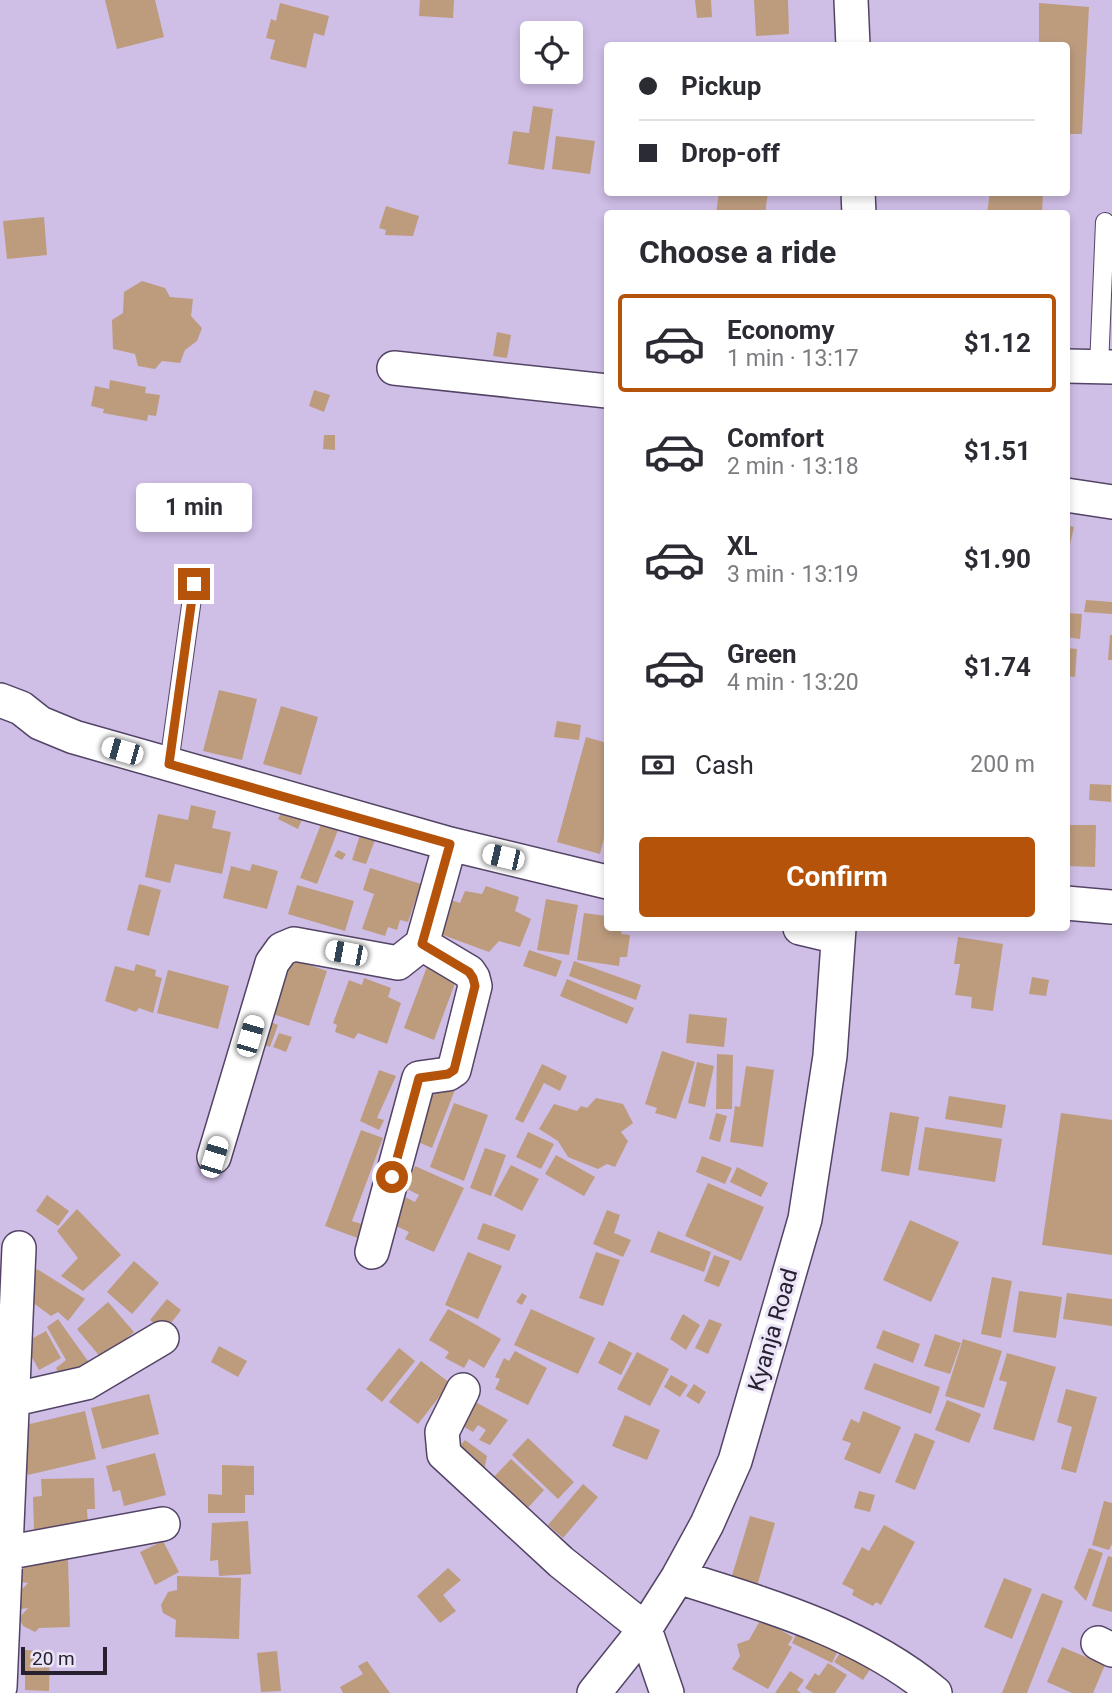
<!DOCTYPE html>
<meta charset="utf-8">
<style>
:root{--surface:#fff;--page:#f2f2f3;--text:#2b2b33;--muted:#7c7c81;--line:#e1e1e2;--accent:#b45309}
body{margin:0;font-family:Roboto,sans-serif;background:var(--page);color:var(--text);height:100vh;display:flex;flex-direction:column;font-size:26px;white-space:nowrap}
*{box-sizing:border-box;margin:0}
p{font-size:23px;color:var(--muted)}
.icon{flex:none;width:38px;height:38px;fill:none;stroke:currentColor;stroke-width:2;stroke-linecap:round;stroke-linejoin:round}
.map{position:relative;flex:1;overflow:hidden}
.side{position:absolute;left:604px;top:210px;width:466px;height:721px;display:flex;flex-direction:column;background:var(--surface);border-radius:7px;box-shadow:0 4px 10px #0003}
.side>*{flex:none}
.hud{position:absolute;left:604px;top:42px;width:466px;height:154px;border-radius:7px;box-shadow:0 4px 10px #0003;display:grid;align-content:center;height:154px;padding:0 35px;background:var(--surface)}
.fabs{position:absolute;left:520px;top:21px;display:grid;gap:14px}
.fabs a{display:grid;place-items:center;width:63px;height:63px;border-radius:7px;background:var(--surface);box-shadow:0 4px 10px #0003;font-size:35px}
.scale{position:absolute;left:21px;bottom:18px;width:86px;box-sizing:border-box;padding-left:7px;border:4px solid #26202f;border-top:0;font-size:19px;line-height:24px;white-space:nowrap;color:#26202f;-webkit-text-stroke:5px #ebe3f7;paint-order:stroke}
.end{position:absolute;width:32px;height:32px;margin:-16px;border:9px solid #b45309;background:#fff;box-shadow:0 0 0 4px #fff}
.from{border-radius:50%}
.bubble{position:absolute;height:49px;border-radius:7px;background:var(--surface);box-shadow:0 4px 10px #0003;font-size:23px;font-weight:700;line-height:49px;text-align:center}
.car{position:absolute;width:21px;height:42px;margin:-21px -10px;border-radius:9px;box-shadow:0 0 5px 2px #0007;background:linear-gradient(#fff 24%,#345 0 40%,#fff 0 76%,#345 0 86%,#fff 0)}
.hud b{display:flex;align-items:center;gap:24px;height:66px;font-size:26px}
.hud b+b{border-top:2px solid var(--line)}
.hud i{width:18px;height:18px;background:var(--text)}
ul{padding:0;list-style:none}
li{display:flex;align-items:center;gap:21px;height:98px;margin:0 14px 10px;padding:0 21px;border:4px solid transparent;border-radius:7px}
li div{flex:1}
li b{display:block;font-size:26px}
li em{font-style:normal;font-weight:700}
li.current{border-color:var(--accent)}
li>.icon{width:63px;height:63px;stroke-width:1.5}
h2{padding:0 35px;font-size:32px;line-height:84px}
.pay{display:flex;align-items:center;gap:18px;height:77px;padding:0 35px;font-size:26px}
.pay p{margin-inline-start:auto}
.primary-button{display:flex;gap:14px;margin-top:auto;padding:14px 35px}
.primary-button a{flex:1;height:80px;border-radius:7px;background:var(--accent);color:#fff;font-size:28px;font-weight:700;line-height:80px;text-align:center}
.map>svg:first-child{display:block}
.building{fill:#bd9c7e}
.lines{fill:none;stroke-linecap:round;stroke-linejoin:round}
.lane-casing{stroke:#534466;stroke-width:20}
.street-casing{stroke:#534466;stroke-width:36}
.lane{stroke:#fff;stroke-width:18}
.street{stroke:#fff;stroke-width:33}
.route{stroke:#b45309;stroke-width:9}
.labels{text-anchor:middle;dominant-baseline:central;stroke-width:6;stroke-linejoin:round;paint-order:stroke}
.street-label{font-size:23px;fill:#26202f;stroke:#ebe3f7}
</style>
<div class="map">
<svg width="1112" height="1693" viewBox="0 0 1112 1693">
<rect width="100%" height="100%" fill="#cfbee6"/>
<path class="building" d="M 105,0 L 155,0 L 164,37 L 117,49 Z
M 420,0 L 454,0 L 453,18 L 419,16 Z
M 695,0 L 711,0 L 712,17 L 697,18 Z
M 754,0 L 788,0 L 789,34 L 756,36 Z
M 280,3 L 329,16 L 324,36 L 314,33 L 306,68 L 270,59 L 275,40 L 266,38 L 271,19 L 276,21 Z
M 1039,3 L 1089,7 L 1082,134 L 1066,134 L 1066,46 L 1039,46 Z
M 533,106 L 553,109 L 544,170 L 508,164 L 513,131 L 529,133 Z
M 556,136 L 595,141 L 590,174 L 552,169 Z
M 719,192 L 768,192 L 765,214 L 716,214 Z
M 990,192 L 1043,192 L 1042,214 L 987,214 Z
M 386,206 L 419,216 L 413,236 L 385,235 L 386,230 L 379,228 Z
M 44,217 L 47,255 L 7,259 L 3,221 Z
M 142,281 L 165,288 L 170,297 L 193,299 L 191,316 L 202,328 L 197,341 L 185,350 L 180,363 L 162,361 L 155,369 L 138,366 L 135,354 L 113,349 L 112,320 L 123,313 L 124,292 Z
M 497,332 L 511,335 L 507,358 L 493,356 Z
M 110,380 L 146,387 L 145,393 L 160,395 L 156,416 L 148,415 L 147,421 L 103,413 L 104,409 L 91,406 L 95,386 L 109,389 Z
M 314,390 L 330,395 L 324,412 L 309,406 Z
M 324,435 L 335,435 L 335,450 L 323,449 Z
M 1066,525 L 1074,527 L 1067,557 L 1066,557 Z
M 1086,600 L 1112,602 L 1112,614 L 1084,612 Z
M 1066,613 L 1082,614 L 1080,639 L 1066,637 Z
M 1110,635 L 1112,635 L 1112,660 L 1108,660 Z
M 1066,648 L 1077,649 L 1075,677 L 1066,676 Z
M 219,690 L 257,699 L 242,760 L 203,751 Z
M 281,706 L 318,717 L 301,775 L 263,764 Z
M 557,721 L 581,725 L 579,740 L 554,737 Z
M 586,737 L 607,743 L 607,826 L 600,854 L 557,842 Z
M 1066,762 L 1070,815 L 1066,816 Z
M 1090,784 L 1111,785 L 1111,802 L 1089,800 Z
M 191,805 L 216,811 L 212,828 L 231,832 L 222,874 L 175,864 L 170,883 L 145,877 L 158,814 L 188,820 Z
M 284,808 L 303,817 L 298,829 L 278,819 Z
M 323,819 L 340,825 L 317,884 L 300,878 Z
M 1066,825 L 1096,825 L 1095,867 L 1066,866 Z
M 360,835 L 375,840 L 366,864 L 352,860 Z
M 338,850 L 346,854 L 342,860 L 334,856 Z
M 252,864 L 278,871 L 267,909 L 223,898 L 231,866 L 250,871 Z
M 370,868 L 421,884 L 408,922 L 400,920 L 397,930 L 388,927 L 385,936 L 362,929 L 374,894 L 363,890 Z
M 139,884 L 161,890 L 149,936 L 127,930 Z
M 297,885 L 354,901 L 345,931 L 288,914 Z
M 486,886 L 519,897 L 515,911 L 531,919 L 520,947 L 499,941 L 489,952 L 432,931 L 445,898 L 460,903 L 465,891 L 482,894 Z
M 546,899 L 578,905 L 569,955 L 537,950 Z
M 584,913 L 607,916 L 607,928 L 622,928 L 621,934 L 630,935 L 627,957 L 620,957 L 619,966 L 577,960 Z
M 958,937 L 1003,944 L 993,1011 L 971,1008 L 972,997 L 955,995 L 960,964 L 954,964 Z
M 529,950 L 562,961 L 556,977 L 523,966 Z
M 286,957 L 327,971 L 309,1026 L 267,1012 Z
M 574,961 L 641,985 L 636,1000 L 569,976 Z
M 136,964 L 156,970 L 155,976 L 162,978 L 153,1013 L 139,1008 L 136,1012 L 105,1001 L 115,966 L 134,971 Z
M 428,964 L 458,975 L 434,1040 L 404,1028 Z
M 168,970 L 229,986 L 218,1029 L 157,1013 Z
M 1032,977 L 1049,980 L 1046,996 L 1029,994 Z
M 364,978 L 391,988 L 388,997 L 401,1003 L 387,1044 L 358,1033 L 354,1039 L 335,1032 L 337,1025 L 333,1023 L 349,980 L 362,985 Z
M 567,979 L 634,1008 L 627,1024 L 560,996 Z
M 689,1014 L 727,1018 L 724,1047 L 686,1043 Z
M 266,1020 L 278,1025 L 270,1047 L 257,1042 Z
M 279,1033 L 292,1037 L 286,1052 L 273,1047 Z
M 662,1051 L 695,1062 L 676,1119 L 655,1113 L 657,1108 L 645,1104 Z
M 717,1054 L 733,1055 L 732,1109 L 716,1109 Z
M 697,1062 L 714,1066 L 705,1107 L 688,1103 Z
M 542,1064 L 567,1076 L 560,1091 L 544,1083 L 523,1123 L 515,1119 Z
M 746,1066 L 774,1070 L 763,1147 L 730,1142 L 735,1106 L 740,1107 Z
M 379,1070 L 396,1076 L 377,1118 L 384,1120 L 379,1130 L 360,1121 Z
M 432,1080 L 455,1090 L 432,1148 L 409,1138 Z
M 949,1096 L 1006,1105 L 1002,1128 L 945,1119 Z
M 596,1098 L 623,1104 L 633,1123 L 621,1132 L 628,1141 L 615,1167 L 607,1164 L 598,1169 L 568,1157 L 558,1141 L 539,1129 L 554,1104 L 577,1111 L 581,1106 L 587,1108 Z
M 454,1103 L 488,1115 L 464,1181 L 430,1167 Z
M 890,1112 L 919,1117 L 909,1176 L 881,1171 Z
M 716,1113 L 727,1116 L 720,1142 L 709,1139 Z
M 1061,1113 L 1112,1120 L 1112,1255 L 1042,1245 Z
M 925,1127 L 1002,1139 L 995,1182 L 918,1170 Z
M 361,1130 L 383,1138 L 352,1221 L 368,1226 L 363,1240 L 325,1226 Z
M 528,1132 L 554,1144 L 541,1169 L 516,1157 Z
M 485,1148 L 506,1155 L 491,1196 L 470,1188 Z
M 556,1155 L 595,1177 L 584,1196 L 545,1174 Z
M 702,1156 L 732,1168 L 725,1184 L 696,1172 Z
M 511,1165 L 539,1179 L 522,1211 L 494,1196 Z
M 415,1166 L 464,1188 L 434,1252 L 405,1239 L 409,1232 L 390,1223 L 403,1196 L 415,1202 L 419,1195 L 405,1188 Z
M 737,1167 L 768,1183 L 761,1197 L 730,1182 Z
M 708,1183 L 764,1207 L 741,1261 L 685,1236 Z
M 47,1195 L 69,1211 L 58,1226 L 36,1211 Z
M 77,1209 L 121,1255 L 83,1291 L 61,1276 L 78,1258 L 57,1231 Z
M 607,1210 L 620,1215 L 614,1233 L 631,1240 L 623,1257 L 593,1244 Z
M 910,1220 L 959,1242 L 931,1302 L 883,1280 Z
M 483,1223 L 516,1235 L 509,1251 L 477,1239 Z
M 658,1231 L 711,1252 L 704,1272 L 650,1252 Z
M 468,1252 L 502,1266 L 478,1319 L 445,1305 Z
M 596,1252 L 620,1260 L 603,1306 L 579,1298 Z
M 714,1255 L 730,1261 L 719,1287 L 704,1281 Z
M 134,1261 L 159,1283 L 132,1314 L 107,1292 Z
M 37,1269 L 85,1299 L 68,1321 L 58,1312 L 51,1316 L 21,1294 Z
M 992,1277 L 1012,1281 L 1001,1338 L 981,1334 Z
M 1019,1291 L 1062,1297 L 1056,1338 L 1013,1332 Z
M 522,1293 L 527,1296 L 522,1305 L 516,1302 Z
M 1067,1293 L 1112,1299 L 1112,1326 L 1063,1319 Z
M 167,1299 L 181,1310 L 165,1331 L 150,1320 Z
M 108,1302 L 134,1332 L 102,1359 L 77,1329 Z
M 448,1309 L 501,1339 L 484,1368 L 469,1359 L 464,1368 L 445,1358 L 449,1352 L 429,1340 Z
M 531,1309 L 595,1338 L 578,1374 L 514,1345 Z
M 683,1314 L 700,1325 L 686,1350 L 670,1339 Z
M 58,1319 L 90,1364 L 62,1381 L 56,1368 L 66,1360 L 47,1327 Z
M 709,1319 L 722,1324 L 708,1354 L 695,1348 Z
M 883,1330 L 920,1344 L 913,1363 L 876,1348 Z
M 46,1331 L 61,1358 L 39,1370 L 24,1343 Z
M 935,1334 L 961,1343 L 950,1374 L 924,1366 Z
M 963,1339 L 1002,1351 L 984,1408 L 945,1396 Z
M 609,1341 L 632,1353 L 621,1375 L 598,1363 Z
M 219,1346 L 247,1361 L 238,1377 L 211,1362 Z
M 399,1348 L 415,1361 L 382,1402 L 366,1389 Z
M 515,1351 L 547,1368 L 528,1405 L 495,1389 L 500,1379 L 495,1377 L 504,1358 L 509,1361 Z
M 637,1352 L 669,1369 L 650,1406 L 617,1389 Z
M 1007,1353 L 1056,1367 L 1034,1441 L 993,1429 L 1007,1382 L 999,1380 Z
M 421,1361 L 450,1383 L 418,1424 L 389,1402 Z
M 874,1363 L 940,1387 L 931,1414 L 864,1389 Z
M 671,1375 L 688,1385 L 680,1397 L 664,1387 Z
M 694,1384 L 706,1392 L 699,1404 L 686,1396 Z
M 1066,1389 L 1097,1397 L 1076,1473 L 1061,1469 L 1072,1427 L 1057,1422 Z
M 149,1394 L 159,1434 L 102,1449 L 91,1408 Z
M 472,1400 L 508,1420 L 490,1445 L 479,1440 L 486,1430 L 478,1425 L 473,1432 L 461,1425 Z
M 947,1400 L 981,1414 L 969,1443 L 935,1430 Z
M 85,1411 L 96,1459 L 28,1475 L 17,1427 Z
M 863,1411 L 901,1427 L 880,1474 L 844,1459 L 851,1443 L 842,1440 L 851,1419 L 859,1423 Z
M 625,1415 L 660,1430 L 647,1460 L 612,1446 Z
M 915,1433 L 935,1441 L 915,1490 L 895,1482 Z
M 528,1438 L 574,1482 L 558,1499 L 512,1455 Z
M 465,1440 L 487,1456 L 484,1471 L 453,1454 Z
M 155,1453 L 166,1495 L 124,1506 L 120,1490 L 113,1492 L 106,1466 Z
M 511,1459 L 544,1490 L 525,1511 L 491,1480 Z
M 222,1465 L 254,1466 L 254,1495 L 245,1495 L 245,1513 L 208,1513 L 208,1494 L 222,1495 Z
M 94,1478 L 95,1509 L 87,1509 L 88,1528 L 34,1529 L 33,1497 L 42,1496 L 41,1479 Z
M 583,1484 L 598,1497 L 563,1538 L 548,1525 Z
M 859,1491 L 875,1495 L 870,1512 L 854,1508 Z
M 1104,1501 L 1112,1503 L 1112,1544 L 1109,1550 L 1092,1545 Z
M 750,1516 L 775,1523 L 756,1590 L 730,1582 Z
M 248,1521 L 251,1574 L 219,1576 L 218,1560 L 210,1561 L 212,1523 Z
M 884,1525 L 915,1542 L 881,1605 L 876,1602 L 873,1606 L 852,1595 L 854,1590 L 842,1584 L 862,1547 L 869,1551 Z
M 163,1541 L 179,1572 L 155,1585 L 140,1552 Z
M 1089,1548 L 1103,1553 L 1086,1601 L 1074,1588 Z
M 1108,1556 L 1112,1557 L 1112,1612 L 1092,1606 Z
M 68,1558 L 70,1627 L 39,1628 L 35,1632 L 23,1626 L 19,1618 L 28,1608 L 20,1609 L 19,1592 L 28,1583 L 20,1582 L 19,1568 L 28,1562 Z
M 448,1568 L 461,1580 L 443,1595 L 456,1611 L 440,1623 L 417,1596 Z
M 177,1576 L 241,1578 L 239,1639 L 175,1637 L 176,1620 L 163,1613 L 161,1605 L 168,1592 L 177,1590 Z
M 1004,1578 L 1032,1589 L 1012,1639 L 984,1627 Z
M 1042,1593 L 1063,1601 L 1027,1693 L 1002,1693 Z
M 761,1619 L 793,1637 L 788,1645 L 792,1647 L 768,1689 L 732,1669 L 740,1656 L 737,1644 L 749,1640 Z
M 801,1624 L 841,1644 L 832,1663 L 792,1643 Z
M 844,1647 L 873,1665 L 863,1680 L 834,1662 Z
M 1062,1647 L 1105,1665 L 1093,1693 L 1072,1693 L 1047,1682 Z
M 25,1650 L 50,1651 L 49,1691 L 25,1690 Z
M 277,1651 L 281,1691 L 261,1692 L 257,1653 Z
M 367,1661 L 390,1693 L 343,1693 L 340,1687 L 363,1674 L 358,1666 Z
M 828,1663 L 847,1675 L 835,1693 L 813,1693 L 805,1688 L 815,1673 L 819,1676 Z
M 790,1671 L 804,1680 L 797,1690 L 801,1693 L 775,1693 Z"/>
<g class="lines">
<defs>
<path id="lane" d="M 1099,367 L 1105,222
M 169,764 L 194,584"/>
<path id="street" d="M 851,0 L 853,46
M 858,192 L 859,214
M 1066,366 L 1112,367
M 394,368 L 607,391
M 1066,495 L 1112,502
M 0,700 L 21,708 L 40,723 L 74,737 L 450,844 L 607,882
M 1066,903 L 1112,907
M 800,928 L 838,937
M 214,1157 L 272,963 L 282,949 L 294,944 L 398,963 L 422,944
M 372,1252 L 419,1078 L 448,1074 L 454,1070 L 475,986 L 473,978 L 469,972 L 422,944 L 450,844
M 463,1390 L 442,1432 L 444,1454 L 561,1562 L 645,1629 L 667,1693
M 11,1400 L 86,1383 L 162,1338
M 5,1553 L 163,1524
M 678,1577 C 767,1605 862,1632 935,1693
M 1098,1643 L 1112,1650
M 0,1687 L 19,1248
M 594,1693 L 645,1629 L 678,1577 L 707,1524 L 735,1461 L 805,1219 L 830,1056 L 839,928"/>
</defs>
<use href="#lane" class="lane-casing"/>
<use href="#street" class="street-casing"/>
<use href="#lane" class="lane"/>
<use href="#street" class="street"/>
</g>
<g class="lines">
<path class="route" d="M 194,584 L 169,764 L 450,844 L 422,944 L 469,972 L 473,978 L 475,986 L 454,1070 L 448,1074 L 419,1078 L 392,1177"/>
</g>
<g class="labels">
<g class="street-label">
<text transform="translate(773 1330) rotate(-74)">Kyanja Road</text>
</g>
</g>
</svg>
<div class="fabs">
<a><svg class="icon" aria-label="locate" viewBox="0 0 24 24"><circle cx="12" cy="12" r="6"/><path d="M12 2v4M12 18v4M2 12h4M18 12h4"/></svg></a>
</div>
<div class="scale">20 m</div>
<i class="end from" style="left:392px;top:1177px"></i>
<i class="end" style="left:194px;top:584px"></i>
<div class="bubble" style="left:136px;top:483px;width:116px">1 min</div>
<i class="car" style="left:122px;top:751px;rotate:286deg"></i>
<i class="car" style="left:503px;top:857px;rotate:283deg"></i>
<i class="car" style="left:346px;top:953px;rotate:281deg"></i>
<i class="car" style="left:250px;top:1036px;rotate:16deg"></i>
<i class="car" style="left:214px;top:1157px;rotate:17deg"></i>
<div class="hud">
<b><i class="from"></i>Pickup</b>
<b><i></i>Drop-off</b>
</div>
<section class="side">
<h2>Choose a ride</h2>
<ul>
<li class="current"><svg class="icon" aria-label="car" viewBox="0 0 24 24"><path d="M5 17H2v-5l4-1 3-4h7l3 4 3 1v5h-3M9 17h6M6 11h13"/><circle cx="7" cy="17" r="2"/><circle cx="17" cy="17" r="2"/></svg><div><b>Economy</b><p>1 min · 13:17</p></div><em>$1.12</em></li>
<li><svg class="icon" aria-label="car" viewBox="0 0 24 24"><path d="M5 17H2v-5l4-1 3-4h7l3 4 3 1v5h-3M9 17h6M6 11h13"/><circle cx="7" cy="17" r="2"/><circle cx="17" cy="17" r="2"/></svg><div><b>Comfort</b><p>2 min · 13:18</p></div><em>$1.51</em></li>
<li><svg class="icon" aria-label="car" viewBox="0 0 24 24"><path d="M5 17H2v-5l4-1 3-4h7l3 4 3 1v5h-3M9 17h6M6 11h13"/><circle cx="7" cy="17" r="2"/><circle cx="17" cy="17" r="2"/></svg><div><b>XL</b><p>3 min · 13:19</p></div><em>$1.90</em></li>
<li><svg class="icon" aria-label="car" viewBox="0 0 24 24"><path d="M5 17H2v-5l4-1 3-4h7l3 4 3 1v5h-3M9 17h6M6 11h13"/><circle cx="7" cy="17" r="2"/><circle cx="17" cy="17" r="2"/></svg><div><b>Green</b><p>4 min · 13:20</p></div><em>$1.74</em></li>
</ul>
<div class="pay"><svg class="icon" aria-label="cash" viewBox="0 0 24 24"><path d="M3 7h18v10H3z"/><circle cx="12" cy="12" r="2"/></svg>Cash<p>200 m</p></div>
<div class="primary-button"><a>Confirm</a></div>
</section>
</div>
